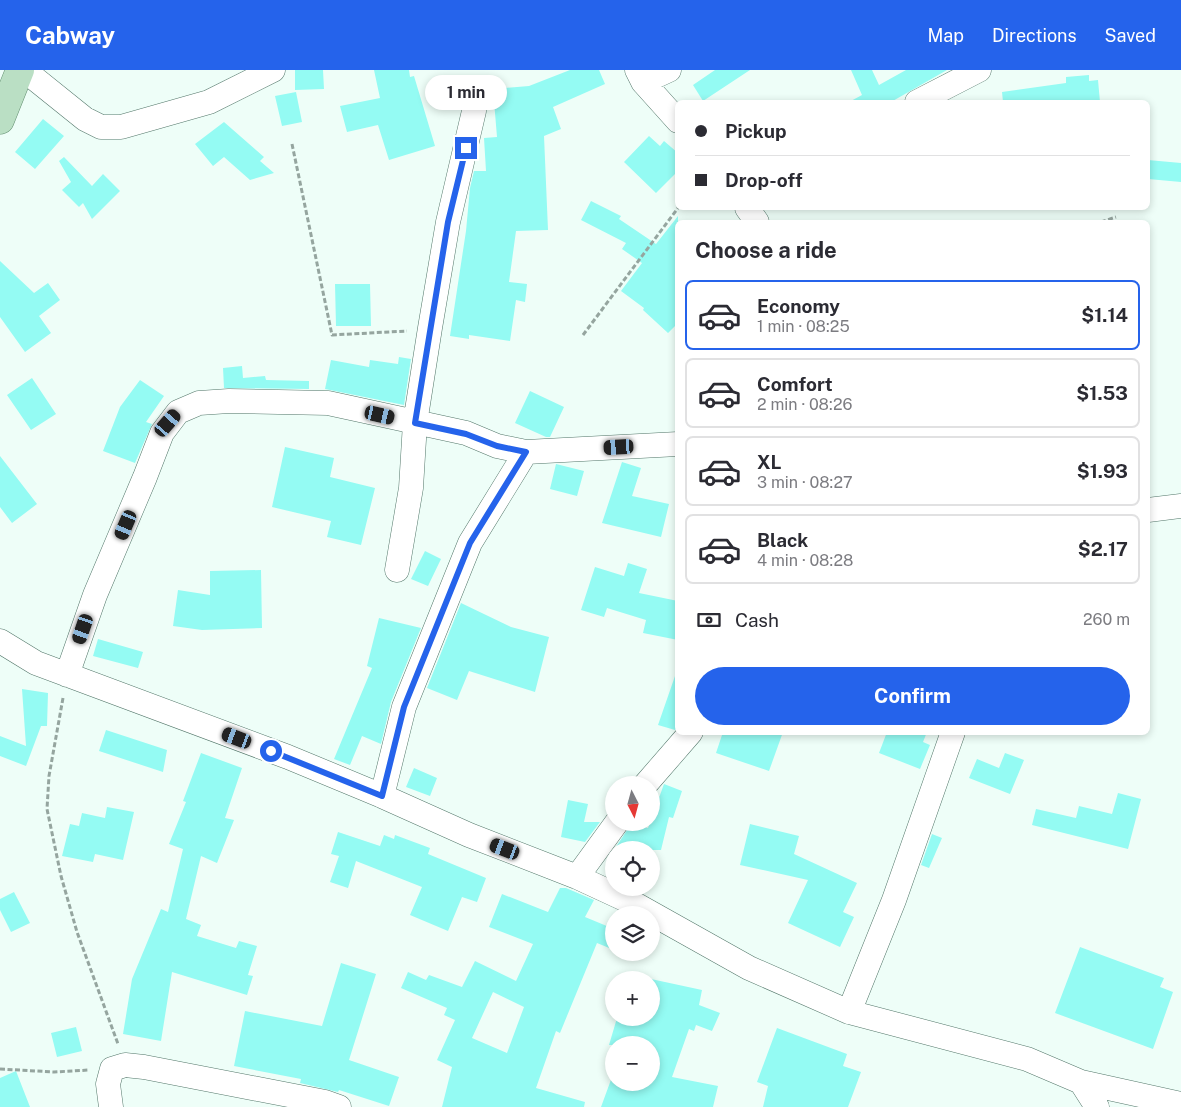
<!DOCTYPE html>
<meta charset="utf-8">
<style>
:root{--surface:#fff;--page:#f2f2f3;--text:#2b2b33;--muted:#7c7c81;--line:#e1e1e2;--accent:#2563eb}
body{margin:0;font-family:"Public Sans",sans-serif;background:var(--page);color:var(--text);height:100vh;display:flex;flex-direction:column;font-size:19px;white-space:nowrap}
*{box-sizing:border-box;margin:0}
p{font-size:16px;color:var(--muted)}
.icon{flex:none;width:28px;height:28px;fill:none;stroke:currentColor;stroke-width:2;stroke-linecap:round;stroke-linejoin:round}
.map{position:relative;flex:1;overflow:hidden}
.drawer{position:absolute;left:675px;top:150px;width:475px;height:515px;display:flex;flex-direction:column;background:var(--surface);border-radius:8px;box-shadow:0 2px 8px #0003}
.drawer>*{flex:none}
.hud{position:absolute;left:675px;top:30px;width:475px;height:110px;border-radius:8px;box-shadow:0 2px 8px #0003;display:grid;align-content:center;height:110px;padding:0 20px;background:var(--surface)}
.needle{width:32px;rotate:174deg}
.fabs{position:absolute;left:605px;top:706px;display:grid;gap:10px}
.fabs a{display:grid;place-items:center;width:55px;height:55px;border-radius:50%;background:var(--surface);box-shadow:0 2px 8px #0003;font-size:25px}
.end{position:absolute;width:22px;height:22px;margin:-11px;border:6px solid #2563eb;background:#fff;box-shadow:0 0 0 2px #fff}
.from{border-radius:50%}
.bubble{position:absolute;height:35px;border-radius:18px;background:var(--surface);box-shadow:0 2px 8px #0003;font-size:16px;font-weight:700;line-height:35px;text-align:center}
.car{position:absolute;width:15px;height:30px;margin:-15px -8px;border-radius:6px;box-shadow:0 0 4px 1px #0007;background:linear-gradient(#222 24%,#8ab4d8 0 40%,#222 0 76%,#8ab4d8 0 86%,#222 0)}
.hud b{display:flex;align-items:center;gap:18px;height:48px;font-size:19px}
.hud b+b{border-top:1px solid var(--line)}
.hud i{width:12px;height:12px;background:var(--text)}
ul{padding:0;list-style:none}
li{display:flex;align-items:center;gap:15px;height:70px;margin:0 10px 8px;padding:0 10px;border:2px solid var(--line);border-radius:8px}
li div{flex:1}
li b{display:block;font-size:19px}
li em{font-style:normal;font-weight:700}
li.current{border-color:var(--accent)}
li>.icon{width:45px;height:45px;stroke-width:1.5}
h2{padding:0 20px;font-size:22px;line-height:60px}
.pay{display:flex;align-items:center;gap:12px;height:55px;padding:0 20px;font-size:19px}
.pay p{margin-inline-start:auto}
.action{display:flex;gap:10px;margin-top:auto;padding:10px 20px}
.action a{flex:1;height:58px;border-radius:30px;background:var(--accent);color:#fff;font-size:20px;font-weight:700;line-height:58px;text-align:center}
header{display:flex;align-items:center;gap:30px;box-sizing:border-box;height:70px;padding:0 25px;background:var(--accent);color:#fff}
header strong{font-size:24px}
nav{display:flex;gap:28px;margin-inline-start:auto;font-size:18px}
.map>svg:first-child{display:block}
.building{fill:#94fbf3;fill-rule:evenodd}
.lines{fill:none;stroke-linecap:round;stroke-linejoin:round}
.minor-casing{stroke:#53776a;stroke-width:25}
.major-casing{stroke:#639071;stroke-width:29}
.path{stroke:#95a59f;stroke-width:3;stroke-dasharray:5 2.5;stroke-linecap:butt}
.minor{stroke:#fff;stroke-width:24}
.major{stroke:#badfc4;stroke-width:28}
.route{stroke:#2563eb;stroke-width:6}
</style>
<header>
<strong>Cabway</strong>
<nav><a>Map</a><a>Directions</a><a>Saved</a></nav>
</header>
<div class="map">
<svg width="1181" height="1037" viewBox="0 0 1181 1037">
<rect width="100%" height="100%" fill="#eefef8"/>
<path class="building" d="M 295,0 L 323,0 L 324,19 L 295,20 Z
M 374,0 L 409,0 L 410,7 L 414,6 L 435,76 L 389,90 L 378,55 L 347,62 L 340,36 L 380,28 Z
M 570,0 L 599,0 L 605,14 L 553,37 L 561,59 L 544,66 L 548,160 L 516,161 L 509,212 L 527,214 L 525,232 L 516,230 L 510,271 L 469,265 L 469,269 L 450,266 L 466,161 L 470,118 L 474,101 L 486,101 L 484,68 L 497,67 L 493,19 L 529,16 Z
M 715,0 L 750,0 L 703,31 L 693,15 Z
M 851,0 L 872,0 L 879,15 L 906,0 L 947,0 L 891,32 L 849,32 L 862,25 Z
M 1089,5 L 1089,11 L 1098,10 L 1100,32 L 1003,32 L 1002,22 L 1066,13 L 1066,7 Z
M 296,22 L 302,52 L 282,56 L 275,26 Z
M 43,49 L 64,66 L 35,99 L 15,82 Z
M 224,52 L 264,87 L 260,91 L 274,103 L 250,110 L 224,87 L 213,96 L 195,74 Z
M 649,66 L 660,76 L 664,71 L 678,83 L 678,101 L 656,123 L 624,92 Z
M 64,87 L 92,116 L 103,104 L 120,121 L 92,149 L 83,133 L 79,137 L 62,120 L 71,112 L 59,91 Z
M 1148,90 L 1181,93 L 1181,112 L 1148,109 Z
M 591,131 L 621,146 L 619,149 L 656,174 L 678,146 L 678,253 L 668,263 L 643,240 L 644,238 L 621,221 L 642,193 L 622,179 L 626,173 L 581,150 Z
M 0,191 L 34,223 L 48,213 L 60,230 L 39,246 L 51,263 L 25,282 L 0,247 Z
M 335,214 L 370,214 L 371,256 L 336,256 Z
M 399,287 L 411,289 L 404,335 L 325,319 L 331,290 L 369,297 L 370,290 L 398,294 Z
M 242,296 L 243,308 L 265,306 L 266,310 L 309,311 L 309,319 L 224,318 L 223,298 Z
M 32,308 L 56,344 L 31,360 L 7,325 Z
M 140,310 L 164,326 L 146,352 L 152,354 L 135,393 L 103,381 L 120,337 Z
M 530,321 L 564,337 L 550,367 L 546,367 L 515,353 Z
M 285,377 L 334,388 L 330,407 L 375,418 L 361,475 L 327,467 L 331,451 L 272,437 Z
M 0,386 L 37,434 L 12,453 L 0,437 Z
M 622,392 L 641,398 L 632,426 L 669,434 L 661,467 L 602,453 Z
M 556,394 L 584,401 L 577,426 L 550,419 Z
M 425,481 L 441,489 L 428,516 L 411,509 Z
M 628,493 L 647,499 L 639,523 L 678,531 L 678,570 L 643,563 L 646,550 L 607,538 L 604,547 L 581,540 L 595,497 L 624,506 Z
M 261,500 L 262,558 L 202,560 L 173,556 L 178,520 L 210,525 L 210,501 Z
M 461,533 L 511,557 L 549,567 L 535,622 L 469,601 L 457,630 L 427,618 Z
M 379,548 L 421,558 L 391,632 L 381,674 L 362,666 L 350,695 L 334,689 L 372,598 L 367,596 Z
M 98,569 L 143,582 L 138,598 L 93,586 Z
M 675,606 L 678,606 L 678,657 L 675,660 L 658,655 Z
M 22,619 L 48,623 L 47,656 L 41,656 L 26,696 L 0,686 L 0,666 L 26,676 Z
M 106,660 L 167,680 L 163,702 L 99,681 Z
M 723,662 L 783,662 L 769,701 L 716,683 Z
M 887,662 L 927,662 L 923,672 L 930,675 L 920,699 L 879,683 Z
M 201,683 L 242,698 L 225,748 L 234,750 L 217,793 L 201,786 L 186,849 L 201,855 L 197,866 L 236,878 L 239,871 L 257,876 L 248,905 L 253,906 L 247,925 L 172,902 L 161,971 L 123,964 L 132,909 L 161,839 L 168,842 L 183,779 L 169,774 L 186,732 L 183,731 Z
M 1005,683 L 1024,690 L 1010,724 L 969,708 L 977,689 L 999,698 Z
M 414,698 L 437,708 L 430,726 L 406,717 Z
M 664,714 L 682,721 L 673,748 L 669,747 L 661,780 L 614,780 L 631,754 L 648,758 Z
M 1118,723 L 1141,729 L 1128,779 L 1032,755 L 1036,739 L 1076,748 L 1079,736 L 1112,744 Z
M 568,730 L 588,734 L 584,752 L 600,752 L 585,772 L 561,767 Z
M 107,737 L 134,742 L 123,790 L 95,784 L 93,792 L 62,786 L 70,754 L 79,756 L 82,743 L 105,748 Z
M 750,754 L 799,766 L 794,784 L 857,813 L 843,842 L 854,847 L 840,877 L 788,853 L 808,810 L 740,795 Z
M 338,762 L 380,776 L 384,765 L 394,769 L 395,765 L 430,778 L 428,784 L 486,808 L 477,832 L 462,827 L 448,861 L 410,845 L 422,817 L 356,791 L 348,818 L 330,812 L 339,786 L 331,784 Z
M 932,764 L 942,768 L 929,798 L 921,795 Z
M 560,818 L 566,818 L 594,830 L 585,847 L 614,859 L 614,880 L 597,873 L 560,963 L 556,961 L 536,1018 L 585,1032 L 584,1037 L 442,1037 L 452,997 L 437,990 L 455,950 L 444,945 L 447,938 L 401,918 L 408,902 L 426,910 L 429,905 L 462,917 L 475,891 L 516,911 L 533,874 L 489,857 L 502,824 L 548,842 ZM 493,922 L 524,937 L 507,983 L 472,968 Z
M 14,822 L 30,853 L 11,862 L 0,840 L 0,829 Z
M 1080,877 L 1164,908 L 1160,917 L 1173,922 L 1153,979 L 1055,943 Z
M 341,893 L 376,904 L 349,990 L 399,1007 L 389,1036 L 339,1020 L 338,1022 L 300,1013 L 301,1009 L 234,996 L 245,941 L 322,956 Z
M 651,909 L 702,920 L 699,935 L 720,943 L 712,961 L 696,955 L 694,961 L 689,959 L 672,1007 L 718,1016 L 713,1037 L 601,1037 L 612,1007 L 614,1012 L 651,1012 L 651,975 L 609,975 L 617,948 L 651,948 Z
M 76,957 L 82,981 L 57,987 L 51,963 Z
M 777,958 L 847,984 L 843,996 L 861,1002 L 848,1037 L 763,1037 L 768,1016 L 757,1012 Z
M 16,1001 L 30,1037 L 0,1037 L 0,1008 Z"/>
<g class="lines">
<defs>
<path id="minor" d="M 24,0 L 85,49 L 101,57 L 121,57 L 209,32 L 273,0
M 637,0 L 643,12 L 678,51
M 643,12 L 669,0
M 917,32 L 979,0
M 747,138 L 757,152
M 1148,440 L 1181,436
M 397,500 L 411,418 L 415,353 L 430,258 L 448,152 L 474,41
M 0,571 L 36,593 L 288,687 L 382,726 L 469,765 L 577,807 L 633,833 L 749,898 L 849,942 L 1027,989 L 1081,1012 L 1097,1037
M 67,605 L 95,525 L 145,407 L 162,363 L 178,342 L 199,333 L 229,331 L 328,333 L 466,363 L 497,376 L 526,382 L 678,374
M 645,715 L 691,662
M 382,726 L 404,637 L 470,473 L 526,382
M 577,807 L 617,752
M 849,942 L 894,830 L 953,662
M 1081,1012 L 1181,1034
M 111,1037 L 108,1014 L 112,999 L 125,995 L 144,997 L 325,1032 L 339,1037"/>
<path id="major" d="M 0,50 L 20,0"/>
</defs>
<use href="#minor" class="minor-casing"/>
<use href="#major" class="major-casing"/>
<path class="path" d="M 292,74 L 332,265 L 407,261
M 1101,152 L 1116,147
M 583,265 L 678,138
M 63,628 L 49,706 L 47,739 L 61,806 L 77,862 L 118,974
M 0,999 L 54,1002 L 89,1000"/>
<use href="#minor" class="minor"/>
<use href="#major" class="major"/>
</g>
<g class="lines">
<path class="route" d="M 271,681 L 382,726 L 404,637 L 470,473 L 526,382 L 497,376 L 466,364 L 415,353 L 448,152 L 466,78"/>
</g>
</svg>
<div class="fabs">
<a><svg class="needle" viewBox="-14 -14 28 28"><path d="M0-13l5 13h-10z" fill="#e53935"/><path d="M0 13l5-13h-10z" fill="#7c7c81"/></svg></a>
<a><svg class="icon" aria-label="locate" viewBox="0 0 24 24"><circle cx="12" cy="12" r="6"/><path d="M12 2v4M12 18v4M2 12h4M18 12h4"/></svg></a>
<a><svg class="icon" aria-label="layers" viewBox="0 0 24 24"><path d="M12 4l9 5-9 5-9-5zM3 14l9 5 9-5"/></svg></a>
<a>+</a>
<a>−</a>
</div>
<i class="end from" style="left:271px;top:681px"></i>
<i class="end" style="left:466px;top:78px"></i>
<div class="bubble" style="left:425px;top:5px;width:82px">1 min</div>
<i class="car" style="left:380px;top:345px;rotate:103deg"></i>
<i class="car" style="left:168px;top:353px;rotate:41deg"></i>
<i class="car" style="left:619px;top:377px;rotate:267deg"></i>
<i class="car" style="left:126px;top:455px;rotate:203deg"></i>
<i class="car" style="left:83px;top:559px;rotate:199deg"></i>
<i class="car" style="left:237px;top:668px;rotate:291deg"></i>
<i class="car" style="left:505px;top:779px;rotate:291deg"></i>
<div class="hud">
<b><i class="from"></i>Pickup</b>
<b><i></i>Drop-off</b>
</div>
<section class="drawer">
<h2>Choose a ride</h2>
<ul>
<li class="current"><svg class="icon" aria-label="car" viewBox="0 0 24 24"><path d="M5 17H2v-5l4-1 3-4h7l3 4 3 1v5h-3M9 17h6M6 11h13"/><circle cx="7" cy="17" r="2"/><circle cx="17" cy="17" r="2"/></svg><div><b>Economy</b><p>1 min · 08:25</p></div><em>$1.14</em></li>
<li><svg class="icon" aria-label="car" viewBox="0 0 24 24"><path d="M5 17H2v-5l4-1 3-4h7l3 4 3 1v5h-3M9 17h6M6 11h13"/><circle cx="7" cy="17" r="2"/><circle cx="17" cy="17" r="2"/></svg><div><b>Comfort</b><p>2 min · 08:26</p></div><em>$1.53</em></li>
<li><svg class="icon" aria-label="car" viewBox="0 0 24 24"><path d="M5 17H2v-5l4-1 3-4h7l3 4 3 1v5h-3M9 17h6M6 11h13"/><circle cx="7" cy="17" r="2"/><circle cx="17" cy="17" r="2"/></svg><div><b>XL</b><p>3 min · 08:27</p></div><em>$1.93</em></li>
<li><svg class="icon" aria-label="car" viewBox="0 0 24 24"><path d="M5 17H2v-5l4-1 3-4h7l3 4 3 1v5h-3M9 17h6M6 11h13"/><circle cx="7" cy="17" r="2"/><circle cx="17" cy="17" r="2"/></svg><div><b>Black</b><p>4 min · 08:28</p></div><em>$2.17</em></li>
</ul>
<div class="pay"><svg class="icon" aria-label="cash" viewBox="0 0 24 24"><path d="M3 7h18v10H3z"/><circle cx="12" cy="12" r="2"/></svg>Cash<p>260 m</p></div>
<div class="action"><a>Confirm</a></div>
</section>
</div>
